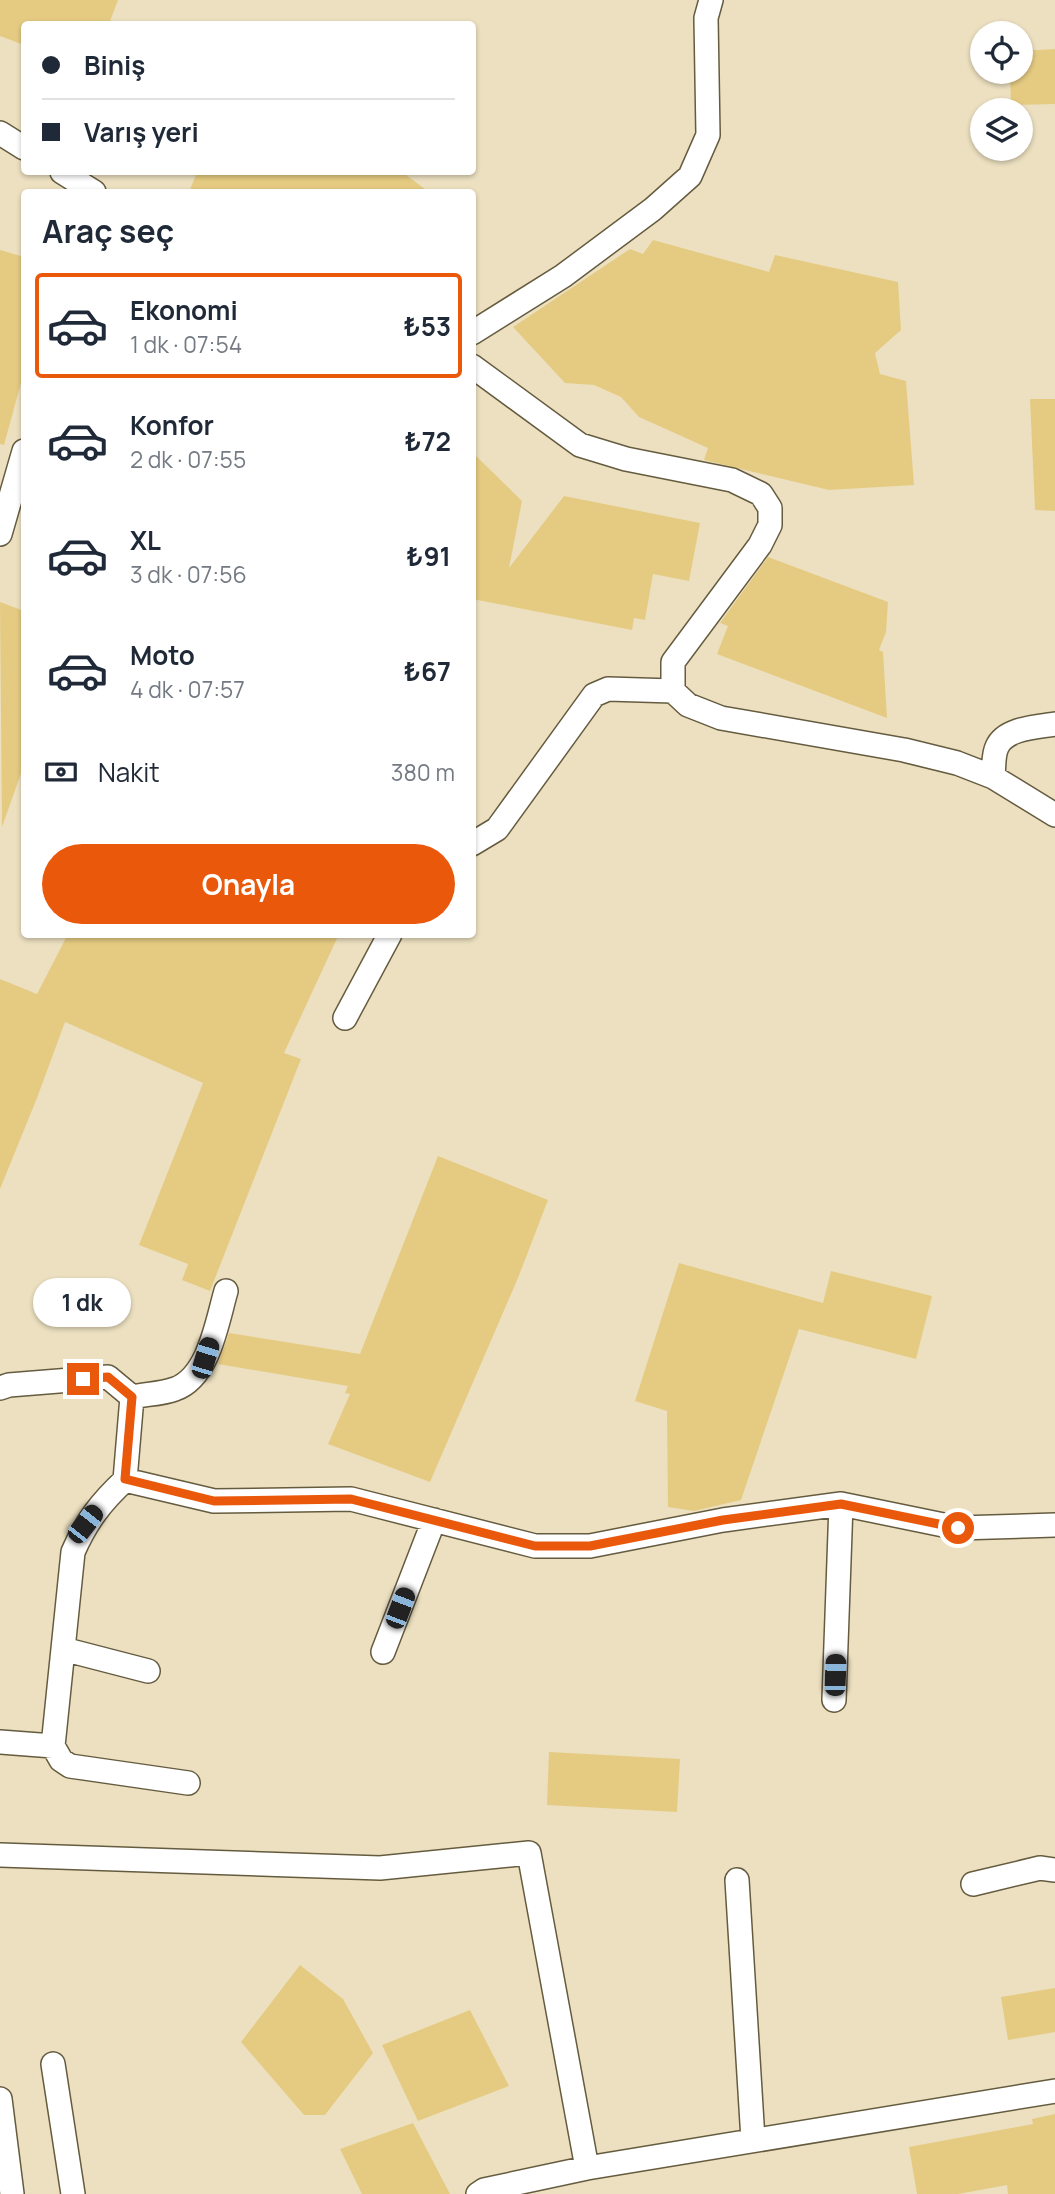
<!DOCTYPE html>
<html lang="tr">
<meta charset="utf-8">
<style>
:root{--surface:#fff;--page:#f6f6f7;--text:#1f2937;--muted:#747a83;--line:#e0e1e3;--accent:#ea580c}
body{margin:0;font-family:Manrope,sans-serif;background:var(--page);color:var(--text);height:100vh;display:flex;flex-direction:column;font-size:26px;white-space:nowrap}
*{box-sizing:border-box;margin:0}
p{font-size:23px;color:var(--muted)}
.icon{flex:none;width:38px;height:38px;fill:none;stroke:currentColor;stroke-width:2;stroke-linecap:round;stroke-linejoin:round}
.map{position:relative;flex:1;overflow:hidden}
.drawer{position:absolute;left:21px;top:189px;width:455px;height:749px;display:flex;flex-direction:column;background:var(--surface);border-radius:7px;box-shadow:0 2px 5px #0004}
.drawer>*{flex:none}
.guide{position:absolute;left:21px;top:21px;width:455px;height:154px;border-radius:7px;box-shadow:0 2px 5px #0004;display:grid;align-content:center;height:154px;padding:0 21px;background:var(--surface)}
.fabs{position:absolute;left:970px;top:21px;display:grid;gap:14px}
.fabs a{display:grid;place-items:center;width:63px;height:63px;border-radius:50%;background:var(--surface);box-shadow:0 2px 5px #0004;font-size:35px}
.end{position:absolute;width:32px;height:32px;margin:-16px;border:9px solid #ea580c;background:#fff;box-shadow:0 0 0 4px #fff}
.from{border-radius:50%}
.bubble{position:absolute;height:49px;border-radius:24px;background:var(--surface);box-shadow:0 2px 5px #0004;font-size:23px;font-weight:700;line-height:49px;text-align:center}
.car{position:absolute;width:21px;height:42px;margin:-21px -10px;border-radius:9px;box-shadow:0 0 5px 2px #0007;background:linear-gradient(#222 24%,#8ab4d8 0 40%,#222 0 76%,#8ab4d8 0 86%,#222 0)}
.guide b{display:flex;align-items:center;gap:24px;height:66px;font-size:26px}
.guide b+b{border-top:2px solid var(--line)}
.guide i{width:18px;height:18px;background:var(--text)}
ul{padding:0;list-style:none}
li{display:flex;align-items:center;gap:21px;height:105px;margin:0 14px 10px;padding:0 7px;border:4px solid transparent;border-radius:7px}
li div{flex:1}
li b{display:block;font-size:26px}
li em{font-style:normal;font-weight:700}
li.on{border-color:var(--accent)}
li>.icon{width:63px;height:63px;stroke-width:1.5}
h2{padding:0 21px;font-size:32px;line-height:84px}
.pay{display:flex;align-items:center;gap:18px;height:77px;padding:0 21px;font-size:26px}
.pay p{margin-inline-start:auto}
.button{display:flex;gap:14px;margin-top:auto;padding:14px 21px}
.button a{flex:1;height:80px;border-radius:42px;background:var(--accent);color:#fff;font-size:28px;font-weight:700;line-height:80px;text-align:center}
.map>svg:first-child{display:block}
.building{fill:#e5cb82}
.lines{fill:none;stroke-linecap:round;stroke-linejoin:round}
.minor-casing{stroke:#655b3f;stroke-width:26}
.minor{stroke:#fff;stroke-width:23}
.route{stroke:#ea580c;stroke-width:9}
</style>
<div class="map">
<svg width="1055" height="2194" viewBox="0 0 1055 2194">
<rect width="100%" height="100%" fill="#ece0c0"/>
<path class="building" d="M 0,0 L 118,0 L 109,24 L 24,24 L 24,45 L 0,36 Z
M 1055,49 L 1055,104 L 1011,105 L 1010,72 L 1020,72 L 1020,51 Z
M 197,172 L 402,172 L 429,192 L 189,192 Z
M 653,240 L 769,272 L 775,255 L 898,282 L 901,330 L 875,353 L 880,374 L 906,381 L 914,485 L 829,490 L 704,460 L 708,448 L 639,417 L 621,397 L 594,385 L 565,383 L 513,327 L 630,249 L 643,254 Z
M 0,250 L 24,257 L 24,372 L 4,445 L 0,444 Z
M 1030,399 L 1055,399 L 1055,511 L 1035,510 Z
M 472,452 L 522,501 L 509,568 L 564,496 L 700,523 L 689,581 L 653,574 L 645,620 L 634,618 L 632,630 L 472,599 Z
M 768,557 L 888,602 L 886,632 L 879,650 L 883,652 L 887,718 L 717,654 L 728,626 L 720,623 Z
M 0,602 L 24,611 L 24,765 L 2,827 Z
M 68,934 L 339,934 L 284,1053 L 301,1059 L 210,1291 L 182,1280 L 188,1264 L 139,1245 L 203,1083 L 65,1022 L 37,1098 L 0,1189 L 0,979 L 37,994 Z
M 438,1156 L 548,1200 L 518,1278 L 430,1482 L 328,1444 L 350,1394 L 345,1393 L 348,1386 L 218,1364 L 229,1333 L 360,1354 Z
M 679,1263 L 823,1303 L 831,1271 L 932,1296 L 916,1359 L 799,1329 L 741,1500 L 694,1511 L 668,1507 L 667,1411 L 635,1401 Z
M 549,1752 L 680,1759 L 677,1812 L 547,1805 Z
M 300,1965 L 343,1999 L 373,2053 L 325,2115 L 304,2115 L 241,2042 Z
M 1055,1988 L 1055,2032 L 1008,2040 L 1001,1997 Z
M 470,2010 L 509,2086 L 418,2121 L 382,2045 Z
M 1055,2114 L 1055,2194 L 1008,2194 L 1007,2185 L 958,2194 L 917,2194 L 909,2147 L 1033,2124 L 1032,2119 Z
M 413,2123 L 450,2194 L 362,2194 L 340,2149 Z"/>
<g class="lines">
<defs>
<path id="minor" d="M 0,133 L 24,148
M 62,172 L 94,192
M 472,333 L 563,276 L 653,209 L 690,176 L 708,135 L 706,18 L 711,0
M 472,366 L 580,445 L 626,459 L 732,480 L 761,494 L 770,508 L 770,525 L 760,545 L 673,662 L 673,691 L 688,705 L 721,718 L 904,750 L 957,763 L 993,777 L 1055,815
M 0,534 L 24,451
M 993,777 C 994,768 993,755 997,747 C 1005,728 1037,727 1055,724
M 472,844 L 497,829 L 594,695 L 608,689 L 673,691
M 345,1018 L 390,934
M 0,1388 L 9,1385 L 108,1377 L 132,1397 L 125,1480 L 214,1501 L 351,1499 L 535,1546 L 590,1546 L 723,1520 L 841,1504 L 958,1528 L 1055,1525
M 132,1397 C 146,1394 162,1394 175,1389 C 209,1377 217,1322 226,1291
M 63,1649 L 148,1671
M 383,1652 L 434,1520
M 834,1700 L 841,1504
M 0,1742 L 53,1746 L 73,1552 C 86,1522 101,1502 125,1480
M 53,1746 L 61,1760 L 70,1766 L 188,1783
M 0,1855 L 380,1868 L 529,1853 L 587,2168
M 737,1880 L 753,2140
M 973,1884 L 1040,1868 L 1055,1870
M 53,2064 L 73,2194
M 0,2099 L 12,2194
M 478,2194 L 484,2190 L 587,2168 L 1055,2091"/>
</defs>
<use href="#minor" class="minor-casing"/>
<use href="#minor" class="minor"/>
</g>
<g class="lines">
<path class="route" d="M 83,1379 L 108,1377 L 132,1397 L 125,1479 L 214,1501 L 351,1499 L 535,1546 L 590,1546 L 723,1520 L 841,1504 L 958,1528"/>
</g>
</svg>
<div class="fabs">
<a><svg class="icon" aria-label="locate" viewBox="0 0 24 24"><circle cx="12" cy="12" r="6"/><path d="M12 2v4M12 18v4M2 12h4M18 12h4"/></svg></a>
<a><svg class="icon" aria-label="layers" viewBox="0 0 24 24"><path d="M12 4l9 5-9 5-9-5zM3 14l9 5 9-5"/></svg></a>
</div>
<i class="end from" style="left:958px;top:1528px"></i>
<i class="end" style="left:83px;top:1379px"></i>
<div class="bubble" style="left:33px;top:1278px;width:98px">1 dk</div>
<i class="car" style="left:205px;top:1358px;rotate:17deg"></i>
<i class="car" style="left:85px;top:1524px;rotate:38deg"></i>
<i class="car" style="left:400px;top:1608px;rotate:21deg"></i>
<i class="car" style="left:835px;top:1675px;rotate:2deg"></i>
<div class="guide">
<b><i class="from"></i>Biniş</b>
<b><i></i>Varış yeri</b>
</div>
<section class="drawer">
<h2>Araç seç</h2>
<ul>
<li class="on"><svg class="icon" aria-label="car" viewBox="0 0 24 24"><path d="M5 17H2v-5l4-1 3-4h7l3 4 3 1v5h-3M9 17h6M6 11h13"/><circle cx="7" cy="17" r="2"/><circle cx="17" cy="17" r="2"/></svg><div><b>Ekonomi</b><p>1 dk · 07:54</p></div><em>₺53</em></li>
<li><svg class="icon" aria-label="car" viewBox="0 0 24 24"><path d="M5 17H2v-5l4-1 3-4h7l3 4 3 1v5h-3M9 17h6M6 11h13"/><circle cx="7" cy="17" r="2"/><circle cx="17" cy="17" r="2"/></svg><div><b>Konfor</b><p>2 dk · 07:55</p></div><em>₺72</em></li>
<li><svg class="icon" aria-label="car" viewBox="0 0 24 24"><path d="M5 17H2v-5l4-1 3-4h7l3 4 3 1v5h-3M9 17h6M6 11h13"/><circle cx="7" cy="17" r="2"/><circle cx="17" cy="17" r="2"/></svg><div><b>XL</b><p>3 dk · 07:56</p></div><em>₺91</em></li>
<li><svg class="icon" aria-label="car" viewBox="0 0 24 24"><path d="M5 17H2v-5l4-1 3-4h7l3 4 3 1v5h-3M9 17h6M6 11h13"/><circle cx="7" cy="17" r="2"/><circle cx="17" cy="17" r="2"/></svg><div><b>Moto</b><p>4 dk · 07:57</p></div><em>₺67</em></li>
</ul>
<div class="pay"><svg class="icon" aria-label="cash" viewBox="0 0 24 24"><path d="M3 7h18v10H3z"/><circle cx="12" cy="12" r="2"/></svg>Nakit<p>380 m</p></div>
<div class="button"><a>Onayla</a></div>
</section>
</div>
